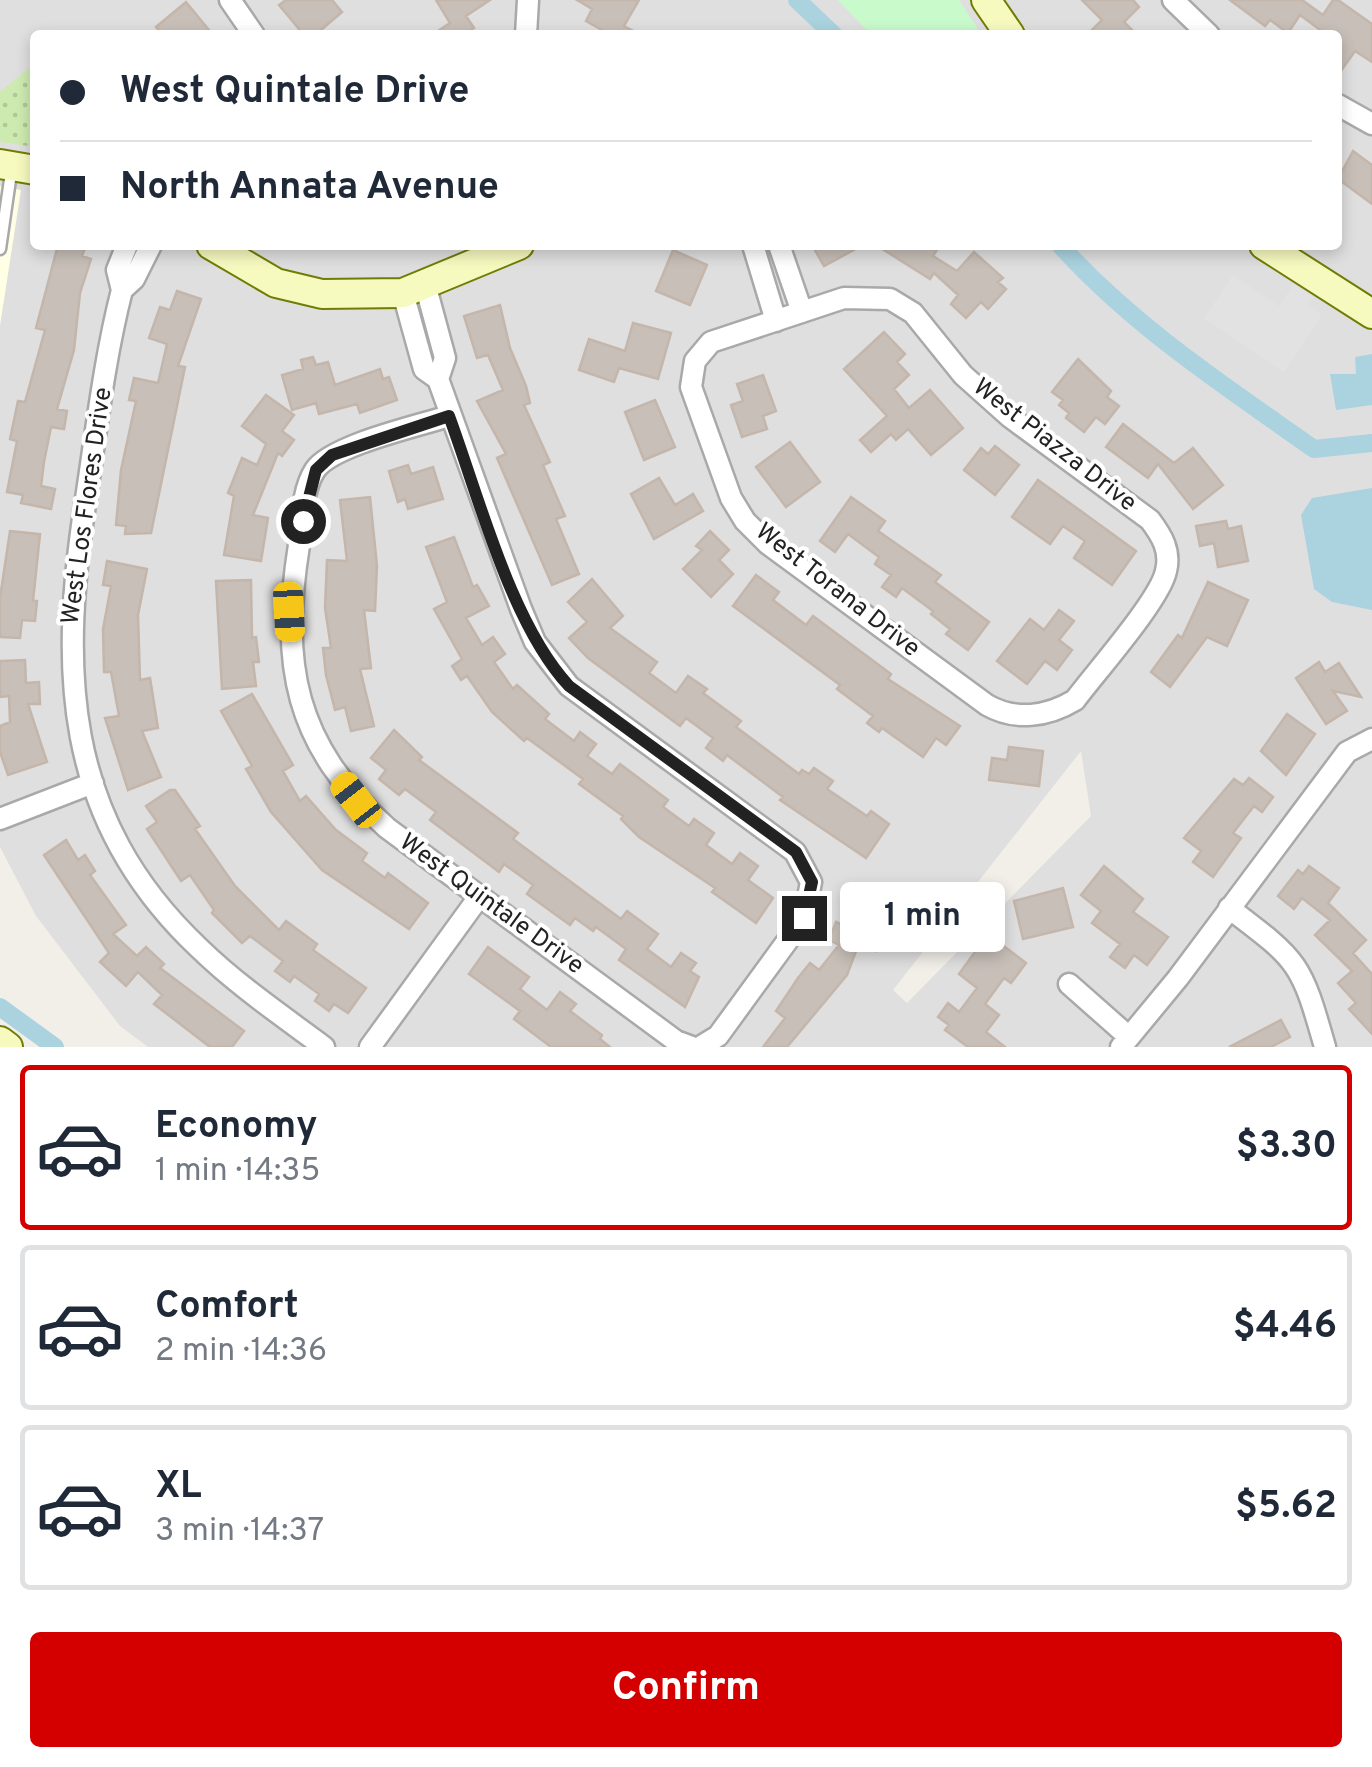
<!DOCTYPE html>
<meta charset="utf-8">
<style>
:root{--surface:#fff;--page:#f6f6f7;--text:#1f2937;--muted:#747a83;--line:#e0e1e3;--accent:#d40000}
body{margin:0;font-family:Overpass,sans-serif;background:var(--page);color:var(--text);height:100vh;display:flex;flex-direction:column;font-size:38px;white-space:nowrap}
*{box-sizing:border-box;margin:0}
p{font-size:32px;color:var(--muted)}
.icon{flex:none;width:55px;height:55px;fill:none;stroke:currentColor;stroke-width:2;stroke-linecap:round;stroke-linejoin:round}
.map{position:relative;height:1047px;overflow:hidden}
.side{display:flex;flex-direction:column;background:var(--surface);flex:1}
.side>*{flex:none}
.hud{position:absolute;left:30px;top:30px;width:1312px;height:220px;border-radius:10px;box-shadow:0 5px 15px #0003;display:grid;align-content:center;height:220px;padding:0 30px;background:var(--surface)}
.end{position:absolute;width:45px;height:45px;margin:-22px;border:12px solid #222;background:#fff;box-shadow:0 0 0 5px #fff}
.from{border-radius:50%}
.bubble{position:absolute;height:70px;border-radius:10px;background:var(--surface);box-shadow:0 5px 15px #0003;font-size:32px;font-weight:700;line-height:70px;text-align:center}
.car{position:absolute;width:30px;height:60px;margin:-30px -15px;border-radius:12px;box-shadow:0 0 8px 2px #0007;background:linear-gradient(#f5c518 24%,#345 0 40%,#f5c518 0 76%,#345 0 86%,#f5c518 0)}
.hud b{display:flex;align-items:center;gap:35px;height:95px;font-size:38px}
.hud b+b{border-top:2px solid var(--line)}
.hud i{width:25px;height:25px;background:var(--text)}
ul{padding:18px 0 0;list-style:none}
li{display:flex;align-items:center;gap:30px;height:165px;margin:0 20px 15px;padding:0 10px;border:5px solid var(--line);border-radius:10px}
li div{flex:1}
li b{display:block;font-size:38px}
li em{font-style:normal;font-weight:700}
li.current{border-color:var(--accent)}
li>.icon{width:90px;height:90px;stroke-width:1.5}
.primary-button{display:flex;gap:20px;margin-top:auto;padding:20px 30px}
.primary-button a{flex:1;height:115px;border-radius:10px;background:var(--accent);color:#fff;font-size:40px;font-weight:700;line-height:115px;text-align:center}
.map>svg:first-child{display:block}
.residential{fill:#e0dfdf;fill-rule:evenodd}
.education{fill:#ffffe5}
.grass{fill:url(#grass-dots)}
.park{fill:#c8facc}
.parking{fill:#e2e2e2}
.water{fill:#aad3df}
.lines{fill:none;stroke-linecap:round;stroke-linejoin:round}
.canal{stroke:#aad3df;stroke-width:18}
.building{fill:#c7bfb8;stroke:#c4b6ab;stroke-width:2.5}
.lane-casing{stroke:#a9a9a9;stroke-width:15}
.street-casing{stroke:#a9a9a9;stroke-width:25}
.secondary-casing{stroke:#707d05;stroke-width:32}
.lane{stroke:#fff;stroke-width:10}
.street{stroke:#fff;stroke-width:20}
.secondary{stroke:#f7fabf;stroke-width:28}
.route{stroke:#222;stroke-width:12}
.labels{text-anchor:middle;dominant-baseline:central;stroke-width:8;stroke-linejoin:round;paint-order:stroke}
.street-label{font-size:25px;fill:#222;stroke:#fff}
</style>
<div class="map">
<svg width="1372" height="1047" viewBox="0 0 1372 1047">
<defs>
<pattern id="grass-dots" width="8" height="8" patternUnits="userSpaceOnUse" patternTransform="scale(2.5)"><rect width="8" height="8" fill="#cdebb0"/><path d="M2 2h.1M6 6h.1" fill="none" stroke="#b0c997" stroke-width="1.8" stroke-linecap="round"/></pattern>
</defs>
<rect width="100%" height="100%" fill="#f2efe9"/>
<path class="residential" d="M 0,0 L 1372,0 L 1372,1047 L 148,1047 L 120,1026 L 36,916 L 0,847 L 0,325 L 20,190 L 0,186 ZM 35,35 L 1338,35 L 1338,245 L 35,245 ZM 1081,751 L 1091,816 L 907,1003 L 893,990 Z"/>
<path class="education" d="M 0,186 L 21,190 L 0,325 Z"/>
<path class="grass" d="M 35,63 L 35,147 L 0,142 L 0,92 Z"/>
<path class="park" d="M 838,0 L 959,0 L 982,35 L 871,35 Z"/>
<path class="parking" d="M 1233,275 L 1279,306 L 1294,284 L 1314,297 L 1309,305 L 1322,315 L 1284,372 L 1204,318 Z"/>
<path class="water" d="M 1372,354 L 1372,405 L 1336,410 L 1330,374 L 1356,374 L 1355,357 Z
M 1372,488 L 1372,610 L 1332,602 L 1314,589 L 1301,515 L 1312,498 Z"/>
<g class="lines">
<path class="canal" d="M 797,0 L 834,35
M 1060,245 C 1134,327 1225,386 1314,449 L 1372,443
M 0,1007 L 55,1047"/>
</g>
<path class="building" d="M 286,0 L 332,0 L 342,12 L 315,35 L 304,35 L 279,5 Z
M 436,0 L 490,0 L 466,16 L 474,28 L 463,35 L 432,35 L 450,23 Z
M 577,0 L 639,0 L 624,26 L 641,35 L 611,35 L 586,21 L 592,9 Z
M 1082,0 L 1133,0 L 1139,7 L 1124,22 L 1137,35 L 1087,35 L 1102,20 Z
M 1230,0 L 1302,0 L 1323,15 L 1333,0 L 1338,0 L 1372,24 L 1372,62 L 1355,51 L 1338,75 L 1338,35 L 1327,35 L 1300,15 L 1288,33 L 1270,20 L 1265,26 Z
M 186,2 L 213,35 L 163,35 L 156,27 Z
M 1353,151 L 1372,165 L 1372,204 L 1338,179 Z
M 58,245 L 86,245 L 82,256 L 91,259 L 80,293 L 74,350 L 57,409 L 67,411 L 64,429 L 51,427 L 44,462 L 41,486 L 55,489 L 51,509 L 21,503 L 23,495 L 7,492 L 17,441 L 10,439 L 18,401 L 25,402 L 45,330 L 36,328 Z
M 812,245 L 863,245 L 824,266 Z
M 876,245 L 940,245 L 933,256 L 957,271 L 974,252 L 1003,278 L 998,282 L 1006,289 L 988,309 L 981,302 L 966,318 L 951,304 L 958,295 L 934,273 L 930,279 Z
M 673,250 L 707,265 L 690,305 L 656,291 Z
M 177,291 L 201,299 L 178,366 L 185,367 L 151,533 L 125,534 L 126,526 L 116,525 L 121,470 L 136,401 L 129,400 L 134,378 L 158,383 L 167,344 L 149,338 L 160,307 L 170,310 Z
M 500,305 L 510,348 L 526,386 L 530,403 L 524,405 L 550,462 L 543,465 L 565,516 L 556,519 L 579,574 L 552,585 L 497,458 L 506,454 L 477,401 L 503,390 L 488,355 L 477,358 L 464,316 Z
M 633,323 L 671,333 L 658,379 L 619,368 L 614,382 L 579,370 L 589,339 L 625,351 Z
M 884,332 L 905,354 L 897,362 L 909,375 L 894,389 L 909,408 L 930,390 L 963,428 L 931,455 L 908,429 L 896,440 L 891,434 L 871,452 L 860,440 L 887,416 L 844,369 Z
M 313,357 L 316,365 L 328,362 L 335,385 L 380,369 L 383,379 L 389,377 L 397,400 L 360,413 L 357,404 L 319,414 L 316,403 L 292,410 L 282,375 L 303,369 L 301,360 Z
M 1078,359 L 1111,391 L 1107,397 L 1119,406 L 1105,424 L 1096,417 L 1084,432 L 1066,418 L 1069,413 L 1059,405 L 1063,400 L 1052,392 Z
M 763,375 L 776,411 L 763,416 L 767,429 L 742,437 L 731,405 L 743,401 L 737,384 Z
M 266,395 L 294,415 L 282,431 L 294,440 L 282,456 L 278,453 L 253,515 L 268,518 L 261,561 L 224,555 L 234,496 L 228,493 L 242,458 L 257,465 L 266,444 L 242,426 Z
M 655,400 L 675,447 L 644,460 L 625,412 Z
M 1123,424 L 1174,463 L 1193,448 L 1223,485 L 1193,509 L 1158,464 L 1148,478 L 1106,447 Z
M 790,442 L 820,482 L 786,507 L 756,467 Z
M 995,446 L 1019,465 L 995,495 L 964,470 L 981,448 L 988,454 Z
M 408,465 L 411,474 L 433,467 L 443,499 L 408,509 L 405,499 L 398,502 L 389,471 Z
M 659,478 L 675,505 L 693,494 L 703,511 L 654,539 L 631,494 Z
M 1038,480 L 1136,551 L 1112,585 L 1074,558 L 1085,541 L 1063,526 L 1050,544 L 1012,517 Z
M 370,497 L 377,566 L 375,611 L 364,610 L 371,668 L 360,669 L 374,726 L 351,731 L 345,707 L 335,710 L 326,675 L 323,648 L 331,648 L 325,608 L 327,560 L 347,561 L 340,500 Z
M 851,497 L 885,521 L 878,531 L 941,575 L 935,582 L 989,622 L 968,650 L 946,634 L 950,629 L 931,614 L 933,611 L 902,588 L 896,597 L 882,587 L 891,575 L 875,564 L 879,557 L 848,534 L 835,552 L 820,541 Z
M 1226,521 L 1228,529 L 1241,526 L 1248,561 L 1218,567 L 1214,543 L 1200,546 L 1196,526 Z
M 10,531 L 40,534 L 33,601 L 37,601 L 35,621 L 22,620 L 20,638 L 0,637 L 0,598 Z
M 710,531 L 729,550 L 719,560 L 733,574 L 711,597 L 683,569 L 702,550 L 696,546 Z
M 454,537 L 473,587 L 477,585 L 489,606 L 466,618 L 482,645 L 493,637 L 505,654 L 494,662 L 513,689 L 517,685 L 549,714 L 545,719 L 574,741 L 580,732 L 596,744 L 587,756 L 612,774 L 620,764 L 668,800 L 663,807 L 689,826 L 694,819 L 714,833 L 706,845 L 732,864 L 740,853 L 758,866 L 748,880 L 773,898 L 756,923 L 712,892 L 715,888 L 639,837 L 621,819 L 623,816 L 579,784 L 583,779 L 527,738 L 524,741 L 492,712 L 467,676 L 461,680 L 452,666 L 462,659 L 434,609 L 447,602 L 426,547 Z
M 107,561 L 147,569 L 138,615 L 140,680 L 150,678 L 158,728 L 142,731 L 161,777 L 128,790 L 105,718 L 119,716 L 111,672 L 104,672 L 103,629 L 111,586 L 103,585 Z
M 756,575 L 779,592 L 773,600 L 806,625 L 813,616 L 891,674 L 888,679 L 960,726 L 946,745 L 936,738 L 923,757 L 882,728 L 879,732 L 867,723 L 873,716 L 837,689 L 840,685 L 733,606 Z
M 592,579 L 623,616 L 610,628 L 657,662 L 649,673 L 676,693 L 688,676 L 707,689 L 703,693 L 741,721 L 736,727 L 799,774 L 802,770 L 809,774 L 814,768 L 833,781 L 827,789 L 867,816 L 871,811 L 889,824 L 866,858 L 780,800 L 783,797 L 727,755 L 723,761 L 706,748 L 713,738 L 686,718 L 680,726 L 588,658 L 569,638 L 587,622 L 568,602 Z
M 251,580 L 252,638 L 256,637 L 259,662 L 253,662 L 256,686 L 222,689 L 216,581 Z
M 1208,582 L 1248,600 L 1227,646 L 1207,637 L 1170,687 L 1151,672 L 1178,635 L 1182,638 Z
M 1059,610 L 1074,621 L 1059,640 L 1072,650 L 1057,670 L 1045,661 L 1027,684 L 997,661 L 1030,619 L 1044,630 Z
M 25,660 L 26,683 L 39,682 L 40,704 L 28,704 L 47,762 L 8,775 L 0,752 L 0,726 L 10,722 L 9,696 L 0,697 L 0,661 Z
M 1319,662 L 1325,672 L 1339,663 L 1361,697 L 1333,691 L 1347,711 L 1326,724 L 1296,678 Z
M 252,694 L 293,765 L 283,771 L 300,801 L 306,796 L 336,830 L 367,853 L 362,861 L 385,878 L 388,873 L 428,903 L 409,929 L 322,870 L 271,812 L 246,769 L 252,766 L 221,711 Z
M 1287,714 L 1315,734 L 1286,775 L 1261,751 Z
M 394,730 L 422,757 L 419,760 L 518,833 L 513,839 L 621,919 L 627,911 L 658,934 L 647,949 L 671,967 L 681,953 L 696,963 L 690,971 L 699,977 L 685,1007 L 619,960 L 626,949 L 596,927 L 593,931 L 575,918 L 570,925 L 527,894 L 533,885 L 504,864 L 499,872 L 430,820 L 436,812 L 405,789 L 399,795 L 379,779 L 386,770 L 371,758 Z
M 1009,747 L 1043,751 L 1039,786 L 989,780 L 992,758 L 1007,760 Z
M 1249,778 L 1273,797 L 1262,812 L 1254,806 L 1233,833 L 1241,838 L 1213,877 L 1193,862 L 1201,851 L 1184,838 L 1234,779 L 1243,785 Z
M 170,790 L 175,790 L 200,826 L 195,829 L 235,886 L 279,930 L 286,921 L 317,944 L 313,950 L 366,988 L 348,1013 L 334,1004 L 329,1011 L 315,1001 L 319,994 L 294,976 L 290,982 L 275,971 L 283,961 L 250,936 L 242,943 L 212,913 L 214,910 L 190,875 L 181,881 L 147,829 L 157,822 L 146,806 Z
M 66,840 L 78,860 L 85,855 L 95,871 L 90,875 L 126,925 L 113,934 L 137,956 L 146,947 L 164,964 L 160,968 L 244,1031 L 232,1047 L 210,1047 L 154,1004 L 162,995 L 138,972 L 126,986 L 100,962 L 109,953 L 44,855 Z
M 1104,866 L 1143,899 L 1133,912 L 1168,937 L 1147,965 L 1134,955 L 1125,968 L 1110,957 L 1120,944 L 1092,923 L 1101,911 L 1081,895 Z
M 1309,866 L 1339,888 L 1328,903 L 1366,940 L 1353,953 L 1372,974 L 1372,1034 L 1349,1009 L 1356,1003 L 1338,983 L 1352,971 L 1315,935 L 1330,920 L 1302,898 L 1294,909 L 1278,896 L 1298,870 L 1303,874 Z
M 1063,888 L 1073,927 L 1023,939 L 1014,901 Z
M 867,913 L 888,922 L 876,951 L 859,943 L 847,975 L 787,1047 L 763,1047 L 785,1018 L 776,1011 L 798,978 L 810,963 L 819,970 L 839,945 L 829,940 L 836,922 L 859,932 Z
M 988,934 L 1026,963 L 1011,983 L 1004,978 L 985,1004 L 999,1015 L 986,1032 L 1005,1047 L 968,1047 L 945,1030 L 949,1025 L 938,1017 L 948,1003 L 959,1012 L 977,988 L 959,974 Z
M 488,947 L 529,977 L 520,989 L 547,1010 L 560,992 L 576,1004 L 570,1011 L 602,1035 L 600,1039 L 610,1047 L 551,1047 L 514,1019 L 520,1011 L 469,974 Z
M 1281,1020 L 1290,1037 L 1271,1047 L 1229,1047 Z"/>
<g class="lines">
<defs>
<path id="lane" d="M 0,249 L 12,166"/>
<path id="street" d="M 230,0 L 254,35
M 1173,0 L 1209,35
M 526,35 L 528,0
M 1338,105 L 1372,124
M 127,245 L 117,270 L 122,290 L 134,279 L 151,245
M 753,245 L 776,321
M 779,245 L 802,312
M 122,290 C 105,356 97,425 87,492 C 59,666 61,818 199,948 C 237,985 281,1015 324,1047
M 403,293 L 424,369 L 438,379 L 445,358 L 425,284
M 844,298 L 890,299 L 913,313 L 963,375 L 1010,417 L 1150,520 C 1162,536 1171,551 1166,571 C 1160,600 1095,673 1075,700 C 1047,717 1015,721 987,705 L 768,544 L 745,521 L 731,498 L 691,387 L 695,361 L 711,342 Z
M 438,379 L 521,609 L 535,642 L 569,686 L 795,852 L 811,882 L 804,918 L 718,1036 L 700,1047
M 449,416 C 418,426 332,445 315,470 C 302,490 302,522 299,545 C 280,665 294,744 387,828 L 676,1041 L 692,1047
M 0,819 L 93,783
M 1229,908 C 1299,961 1301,962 1325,1047
M 1069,984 L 1129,1037
M 370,1047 L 479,897
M 1121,1047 L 1178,978 L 1347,752 L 1372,739"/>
<path id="secondary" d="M 986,0 L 1010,35
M 0,164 L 35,170
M 211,245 L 276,283 L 322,294 L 403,293 L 519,245
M 1264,245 L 1372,314
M 0,1041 L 8,1047"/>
</defs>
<use href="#lane" class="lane-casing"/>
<use href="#street" class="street-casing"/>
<use href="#secondary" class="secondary-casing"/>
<use href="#lane" class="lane"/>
<use href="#street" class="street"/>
<use href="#secondary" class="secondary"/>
</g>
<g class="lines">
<path class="route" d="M 303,521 L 316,470 L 332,455 L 449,416 C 479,497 511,624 569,686 L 796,852 L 812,882 L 804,918"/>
</g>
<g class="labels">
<g class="street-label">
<text transform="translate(1054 446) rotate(38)">West Piazza Drive</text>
<text transform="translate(88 506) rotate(-82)">West Los Flores Drive</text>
<text transform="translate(837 591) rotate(38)">West Torana Drive</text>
<text transform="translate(491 905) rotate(36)">West Quintale Drive</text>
</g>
</g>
</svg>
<i class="end from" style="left:303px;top:521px"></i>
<i class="end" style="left:804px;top:918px"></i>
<div class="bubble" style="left:840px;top:882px;width:165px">1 min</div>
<i class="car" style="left:289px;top:612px;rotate:177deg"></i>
<i class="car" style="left:356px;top:800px;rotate:322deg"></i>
<div class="hud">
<b><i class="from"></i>West Quintale Drive</b>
<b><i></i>North Annata Avenue</b>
</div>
</div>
<section class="side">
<ul>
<li class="current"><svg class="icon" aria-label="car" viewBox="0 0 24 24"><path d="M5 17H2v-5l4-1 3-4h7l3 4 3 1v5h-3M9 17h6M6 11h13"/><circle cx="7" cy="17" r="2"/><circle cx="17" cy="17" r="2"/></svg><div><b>Economy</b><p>1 min · 14:35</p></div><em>$3.30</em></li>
<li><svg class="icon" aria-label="car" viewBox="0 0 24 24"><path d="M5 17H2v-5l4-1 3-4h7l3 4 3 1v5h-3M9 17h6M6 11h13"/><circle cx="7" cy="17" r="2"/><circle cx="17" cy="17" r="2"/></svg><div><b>Comfort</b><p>2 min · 14:36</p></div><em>$4.46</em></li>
<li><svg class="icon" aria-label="car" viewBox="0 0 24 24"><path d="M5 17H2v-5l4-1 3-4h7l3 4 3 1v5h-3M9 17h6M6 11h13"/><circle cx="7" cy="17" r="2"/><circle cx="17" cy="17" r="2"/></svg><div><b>XL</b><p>3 min · 14:37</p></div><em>$5.62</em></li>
</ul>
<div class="primary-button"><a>Confirm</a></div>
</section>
